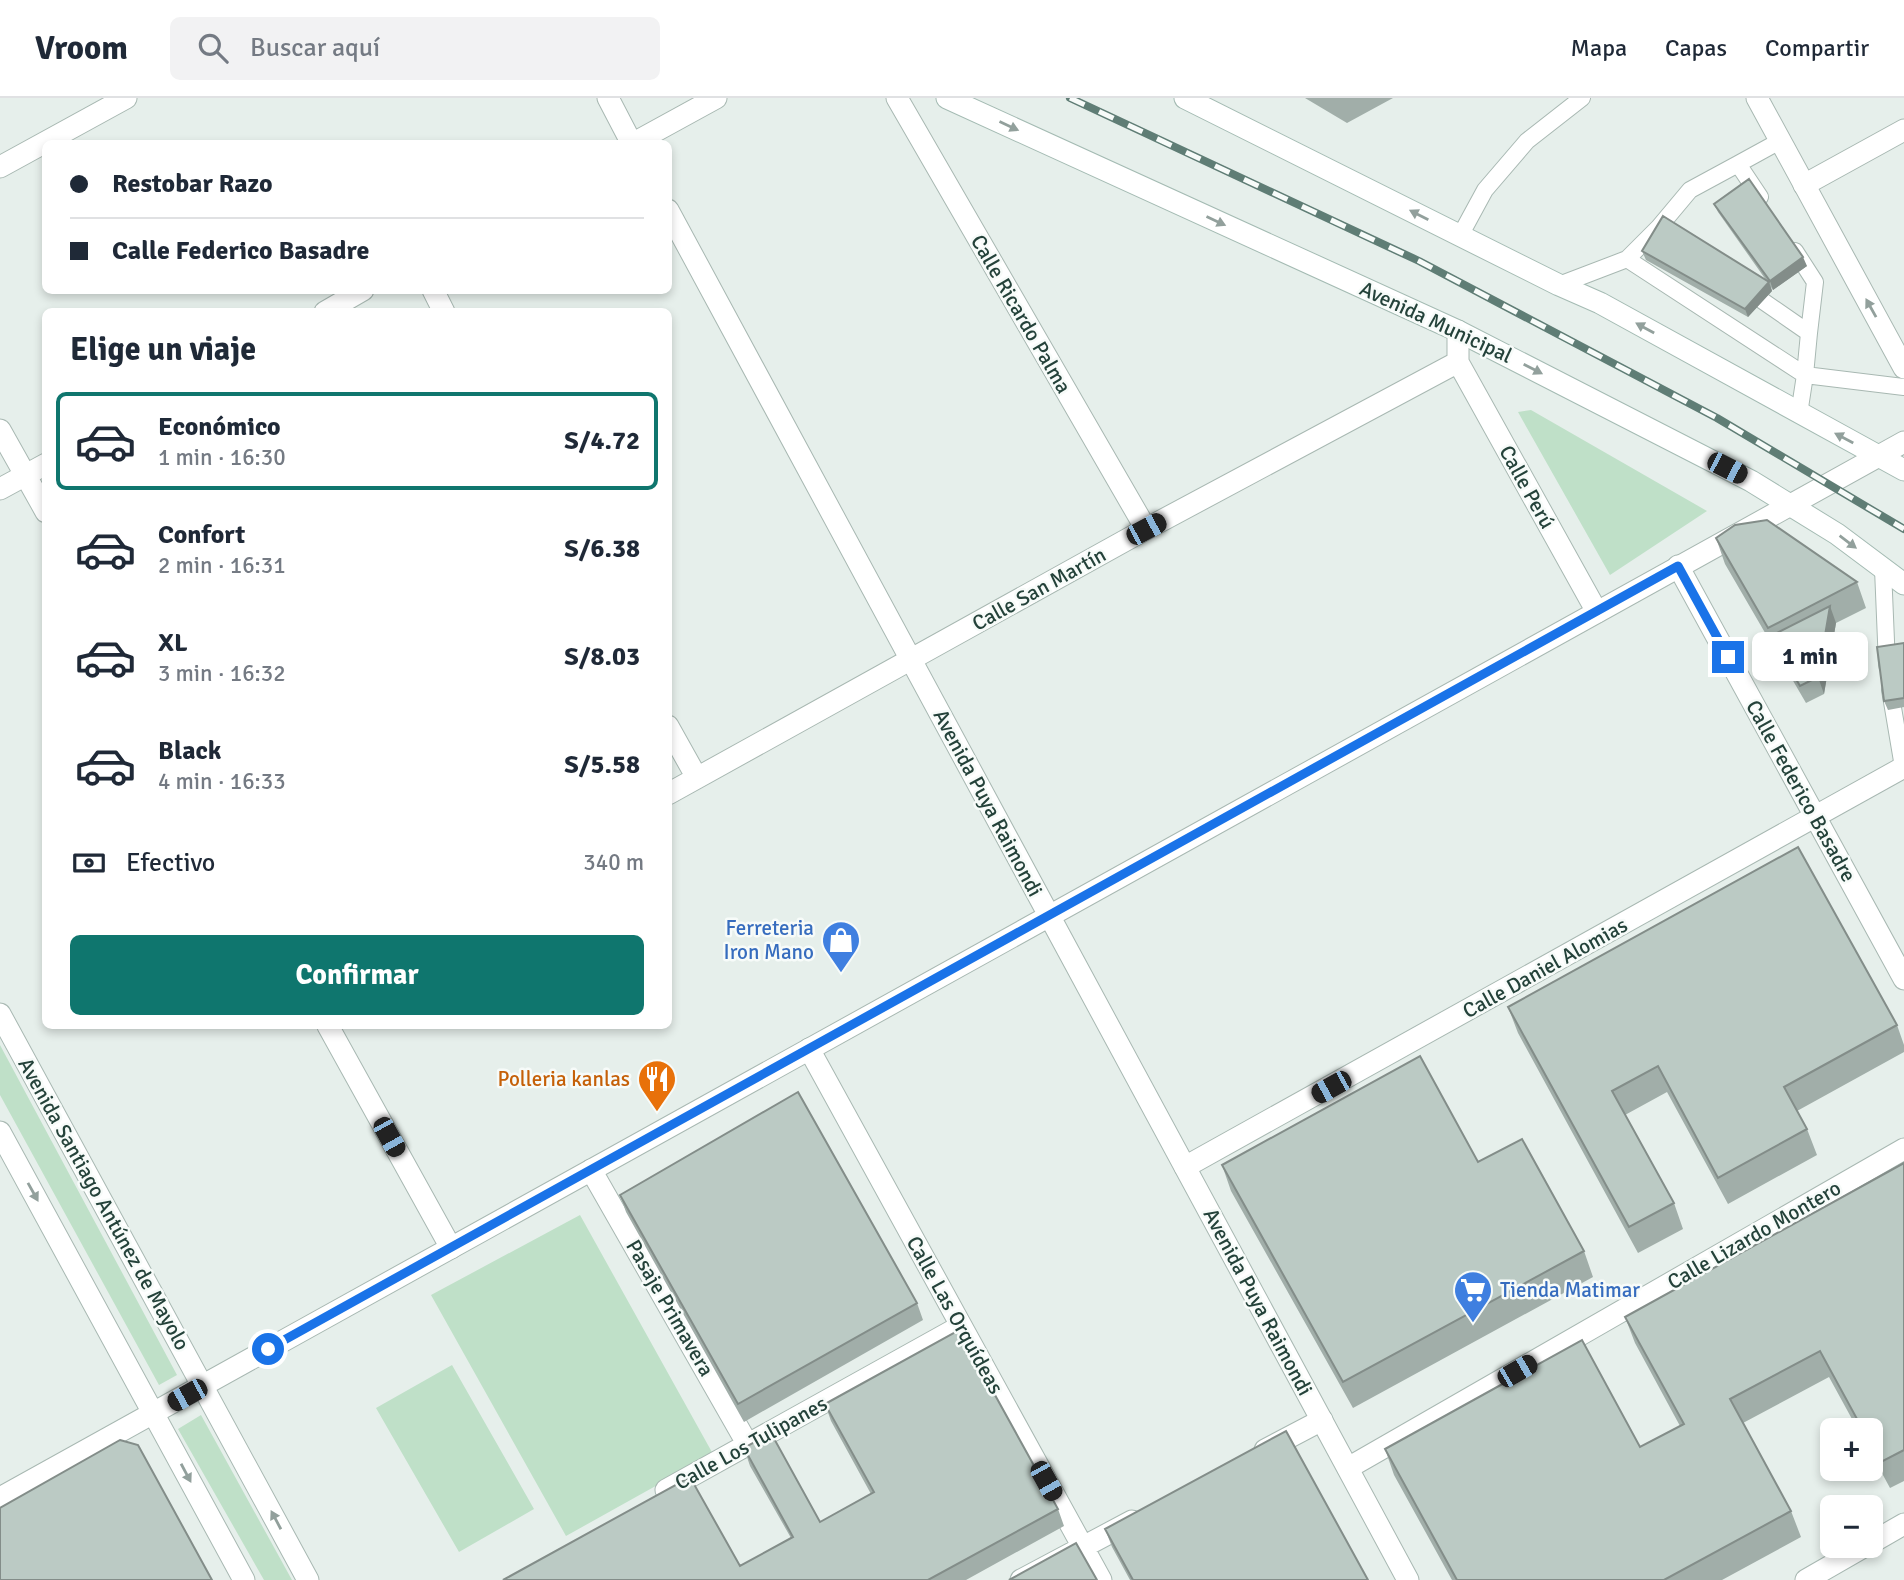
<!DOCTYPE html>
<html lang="es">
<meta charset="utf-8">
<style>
:root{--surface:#fff;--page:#f2f2f3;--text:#1f2937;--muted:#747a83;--line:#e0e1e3;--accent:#0f766e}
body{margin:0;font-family:Signika,sans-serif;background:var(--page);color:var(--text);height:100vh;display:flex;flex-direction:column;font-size:26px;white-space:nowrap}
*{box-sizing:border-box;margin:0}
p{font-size:23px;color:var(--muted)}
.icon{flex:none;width:38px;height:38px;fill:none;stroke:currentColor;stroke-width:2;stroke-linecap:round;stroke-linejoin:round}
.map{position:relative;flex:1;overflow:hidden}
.side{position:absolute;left:42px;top:210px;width:630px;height:721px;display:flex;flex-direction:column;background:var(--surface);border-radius:10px;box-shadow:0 4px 10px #0003}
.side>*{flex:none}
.hud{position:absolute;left:42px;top:42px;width:630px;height:154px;border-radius:10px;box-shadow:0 4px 10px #0003;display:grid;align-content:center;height:154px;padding:0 28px;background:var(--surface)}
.controls{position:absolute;left:1820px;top:1320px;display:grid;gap:14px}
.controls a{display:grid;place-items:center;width:63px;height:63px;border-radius:10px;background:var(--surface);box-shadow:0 4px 10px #0003;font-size:35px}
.end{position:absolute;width:32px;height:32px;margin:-16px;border:9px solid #1a73e8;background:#fff;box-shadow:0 0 0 4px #fff}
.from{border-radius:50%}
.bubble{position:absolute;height:49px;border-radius:10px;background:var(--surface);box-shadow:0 4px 10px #0003;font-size:23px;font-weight:700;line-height:49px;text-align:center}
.car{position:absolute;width:21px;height:42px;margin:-21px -10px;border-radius:9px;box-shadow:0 0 5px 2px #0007;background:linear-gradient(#222 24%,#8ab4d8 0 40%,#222 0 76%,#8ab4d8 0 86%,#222 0)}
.hud b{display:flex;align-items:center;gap:24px;height:66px;font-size:26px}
.hud b+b{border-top:2px solid var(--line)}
.hud i{width:18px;height:18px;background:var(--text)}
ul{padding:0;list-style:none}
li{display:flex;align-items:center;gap:21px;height:98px;margin:0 14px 10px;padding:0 14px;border:4px solid transparent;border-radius:10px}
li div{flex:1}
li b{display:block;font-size:26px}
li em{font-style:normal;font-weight:700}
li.on{border-color:var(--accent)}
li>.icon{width:63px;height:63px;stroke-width:1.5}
h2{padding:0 28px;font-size:32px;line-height:84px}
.pay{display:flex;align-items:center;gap:18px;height:77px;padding:0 28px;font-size:26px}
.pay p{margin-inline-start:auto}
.primary-button{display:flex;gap:14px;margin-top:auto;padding:14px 28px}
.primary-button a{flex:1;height:80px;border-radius:10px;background:var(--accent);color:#fff;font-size:28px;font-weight:700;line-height:80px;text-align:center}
header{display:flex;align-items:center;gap:42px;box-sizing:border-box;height:98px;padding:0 35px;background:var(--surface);border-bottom:2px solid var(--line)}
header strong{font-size:33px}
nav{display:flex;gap:38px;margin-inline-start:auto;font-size:24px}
.search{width:490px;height:63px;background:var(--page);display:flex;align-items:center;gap:18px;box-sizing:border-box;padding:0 24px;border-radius:10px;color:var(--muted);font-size:26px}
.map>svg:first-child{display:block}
.green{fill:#bfe0c8}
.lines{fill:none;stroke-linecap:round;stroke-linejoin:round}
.service-casing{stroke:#a8b8b2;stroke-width:18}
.minor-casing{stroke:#a8b8b2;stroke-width:23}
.tertiary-casing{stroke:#a8b8b2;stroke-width:23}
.secondary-casing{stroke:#a4bbb3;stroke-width:23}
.service{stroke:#fff;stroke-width:16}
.minor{stroke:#fff;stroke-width:21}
.tertiary{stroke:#fff;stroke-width:21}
.secondary{stroke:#fff;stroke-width:21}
.rail-casing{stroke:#5f7d75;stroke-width:8}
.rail{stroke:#f7fbf9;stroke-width:5;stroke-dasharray:16;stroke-linecap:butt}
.wall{fill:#a1aea9}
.shaded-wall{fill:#838d89}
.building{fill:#bbcac4;stroke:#838d89;stroke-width:2}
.oneway{fill:#92a09c}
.route{stroke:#1a73e8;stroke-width:9}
.labels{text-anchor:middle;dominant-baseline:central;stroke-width:5;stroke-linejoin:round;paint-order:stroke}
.street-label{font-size:21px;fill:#24423a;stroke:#f7fbf9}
.shop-label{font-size:21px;fill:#366cbe;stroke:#f7fbf9;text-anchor:end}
.food-label{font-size:21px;fill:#c56008;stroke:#f7fbf9;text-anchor:end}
</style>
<header>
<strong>Vroom</strong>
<div class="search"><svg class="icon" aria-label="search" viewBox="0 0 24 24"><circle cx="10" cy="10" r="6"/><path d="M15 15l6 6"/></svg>Buscar aquí</div>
<nav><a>Mapa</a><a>Capas</a><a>Compartir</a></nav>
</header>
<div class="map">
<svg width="1904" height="1482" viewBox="0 0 1904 1482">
<rect width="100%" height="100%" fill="#e6efeb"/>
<path class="green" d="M 1531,312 L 1707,413 L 1610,477 L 1518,314 Z
M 0,947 L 177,1277 L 159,1287 L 0,997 Z
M 580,1117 L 713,1356 L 566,1438 L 431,1197 Z
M 452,1267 L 534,1411 L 459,1454 L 376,1310 Z
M 201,1317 L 292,1482 L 264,1482 L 178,1331 Z"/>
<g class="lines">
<defs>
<path id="service" d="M 1738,66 L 1780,43
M 1659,129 L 1690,92 L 1738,66 L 1760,99
M 1460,138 L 1485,92 L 1527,43 L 1582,0
M 1795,153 L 1815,184 L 1809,235
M 1627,161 L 1805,277 L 1904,289
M 1559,187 L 1627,161 L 1659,129 L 1669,137
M 1747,192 L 1809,235 L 1805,277 L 1799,316
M 1883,471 L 1887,567
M 1890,592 L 1903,669"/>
<path id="minor" d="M 897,0 L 1146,431
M 0,69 L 126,0
M 1804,87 L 1904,32
M 433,192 L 444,214
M 1458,233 L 1458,264 L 1597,514
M 0,332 L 46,414
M 1678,468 L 1904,881
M 668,628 L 697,680
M 668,696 L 1146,431 L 1458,264
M 328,928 L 451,1150
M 809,951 L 1101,1482
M 1185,1069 L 1904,669
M 591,1072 L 748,1347
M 1265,1352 L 1322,1322
M 1348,1370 L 1904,1051
M 666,1392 L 961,1228
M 1871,1445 L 1904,1426
M 1021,1482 L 1132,1423
M 1806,1482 L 1867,1447"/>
<path id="tertiary" d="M 608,0 L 632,46
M 1757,0 L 1904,270
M 632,46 L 716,0
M 668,112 L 1408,1482
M 325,214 L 363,192
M 0,391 L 46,366
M 0,916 L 308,1482
M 0,1034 L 244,1482
M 0,1400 L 1904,344"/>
<path id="secondary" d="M 947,0 L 1458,233 L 1751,383 L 1837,436 L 1904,486
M 1185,0 L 1559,187 L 1600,205 L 1904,372"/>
</defs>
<use href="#service" class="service-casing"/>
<use href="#minor" class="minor-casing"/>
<use href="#tertiary" class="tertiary-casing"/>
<use href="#secondary" class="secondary-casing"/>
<use href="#service" class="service"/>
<use href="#minor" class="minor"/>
<use href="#tertiary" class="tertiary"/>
<use href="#secondary" class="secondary"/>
<defs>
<path id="rail" d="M 1070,0 L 1419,163 L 1717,320 L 1904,431"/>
</defs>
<use href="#rail" class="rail-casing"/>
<use href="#rail" class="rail"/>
</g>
<path class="wall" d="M 1305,0 L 1393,0 L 1347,25 Z
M 1714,106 L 1807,168 L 1773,192 L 1771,189 L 1772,193 L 1748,219 L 1646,162 L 1642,153 L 1766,182 L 1718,114 Z
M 1716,440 L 1857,484 L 1866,510 L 1836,525 L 1824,596 L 1806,605 L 1725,466 Z
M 1904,545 L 1904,609 L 1888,612 L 1884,603 Z
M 1508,909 L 1897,927 L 1904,947 L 1904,954 L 1797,1013 L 1807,1031 L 1817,1057 L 1728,1106 L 1667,994 L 1625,1017 L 1674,1105 L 1683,1131 L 1638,1155 L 1518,935 Z
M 1478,1064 L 1584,1153 L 1593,1179 L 1353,1310 L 1231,1093 L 1222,1067 Z
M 1904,1065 L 1904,1383 L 1890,1390 L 1871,1355 L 1871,1332 L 1858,1332 L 1829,1279 L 1743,1325 L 1791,1413 L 1801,1439 L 1722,1482 L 1452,1482 L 1394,1377 L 1385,1351 L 1640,1349 L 1680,1328 L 1635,1245 L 1625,1219 Z
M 620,1097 L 917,1205 L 923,1222 L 744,1324 L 626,1114 Z
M 825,1306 L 1058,1411 L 1064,1428 L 966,1482 L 503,1482 L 740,1468 L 791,1440 L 750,1368 L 744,1350 L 820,1424 L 871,1396 L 831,1323 Z
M 1105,1431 L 1368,1482 L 1130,1482 L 1112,1449 Z"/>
<path class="shaded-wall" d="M 1803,159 L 1807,168 L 1773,192 L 1770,183 Z
M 1769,184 L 1772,193 L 1748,219 L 1745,211 Z
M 1830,508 L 1836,525 L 1824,596 L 1818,579 Z"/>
<path class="building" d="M 1749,81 L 1803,159 L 1770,183 L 1714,106 Z
M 1663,118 L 1769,184 L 1745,211 L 1642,153 Z
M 1767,422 L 1857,484 L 1768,530 L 1716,440 L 1735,427 Z
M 1830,508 L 1818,579 L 1800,588 L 1771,538 Z
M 1904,545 L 1904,600 L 1884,603 L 1877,549 Z
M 1798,749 L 1897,927 L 1784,989 L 1807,1031 L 1718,1080 L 1658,968 L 1612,993 L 1674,1105 L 1629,1129 L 1508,909 Z
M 1420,958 L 1478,1064 L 1522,1041 L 1584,1153 L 1343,1284 L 1222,1067 Z
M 798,994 L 917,1205 L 738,1306 L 620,1097 Z
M 1904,1065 L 1904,1352 L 1881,1364 L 1871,1346 L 1871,1332 L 1863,1332 L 1820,1253 L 1730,1301 L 1791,1413 L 1664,1482 L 1457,1482 L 1385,1351 L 1582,1242 L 1640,1349 L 1684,1326 L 1625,1219 Z
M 959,1232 L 1058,1411 L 928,1482 L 503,1482 L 690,1379 L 740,1468 L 793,1439 L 744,1350 L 771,1335 L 820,1424 L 874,1394 L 825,1306 Z
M 1286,1333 L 1368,1482 L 1133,1482 L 1105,1431 Z
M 120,1342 L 138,1347 L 212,1482 L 0,1482 L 0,1410 Z
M 1076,1445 L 1097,1482 L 1009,1482 Z"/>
<defs><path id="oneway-solid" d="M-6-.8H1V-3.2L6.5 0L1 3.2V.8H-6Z" transform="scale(1.75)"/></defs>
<g class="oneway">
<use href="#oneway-solid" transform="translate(1009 28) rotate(25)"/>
<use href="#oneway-solid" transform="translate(1419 117) rotate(-153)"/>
<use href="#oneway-solid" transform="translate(1216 123) rotate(25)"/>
<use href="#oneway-solid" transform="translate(1871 210) rotate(-119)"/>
<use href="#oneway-solid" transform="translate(1645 230) rotate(-151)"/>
<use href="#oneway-solid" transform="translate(1533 271) rotate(27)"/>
<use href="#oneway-solid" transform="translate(1844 340) rotate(-152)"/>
<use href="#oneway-solid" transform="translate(1848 444) rotate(37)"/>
<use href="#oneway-solid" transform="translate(33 1094) rotate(61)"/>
<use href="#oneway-solid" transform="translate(186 1375) rotate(62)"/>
<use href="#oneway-solid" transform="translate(276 1422) rotate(-118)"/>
</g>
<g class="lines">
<path class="route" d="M 268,1251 L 1678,468 L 1728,559"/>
</g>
<defs>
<symbol id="shop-pin" viewBox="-11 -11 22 30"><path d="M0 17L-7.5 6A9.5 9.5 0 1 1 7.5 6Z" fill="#3f7fe0" stroke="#f7fbf9"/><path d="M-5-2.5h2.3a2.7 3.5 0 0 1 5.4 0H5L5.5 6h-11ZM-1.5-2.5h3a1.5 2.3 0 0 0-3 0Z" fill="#fff"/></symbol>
<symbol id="restaurant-pin" viewBox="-11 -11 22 30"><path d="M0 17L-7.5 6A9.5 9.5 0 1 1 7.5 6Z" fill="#e8710a" stroke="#f7fbf9"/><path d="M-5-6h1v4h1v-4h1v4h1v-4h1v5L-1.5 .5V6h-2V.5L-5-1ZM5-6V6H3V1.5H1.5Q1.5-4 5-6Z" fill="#fff"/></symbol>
<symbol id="supermarket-pin" viewBox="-11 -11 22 30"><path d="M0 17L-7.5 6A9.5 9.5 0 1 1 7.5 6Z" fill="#3f7fe0" stroke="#f7fbf9"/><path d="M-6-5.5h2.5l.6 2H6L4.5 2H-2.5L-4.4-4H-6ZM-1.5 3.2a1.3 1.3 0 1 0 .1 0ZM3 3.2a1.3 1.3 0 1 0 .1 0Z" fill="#fff"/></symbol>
</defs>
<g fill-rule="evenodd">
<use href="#shop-pin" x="819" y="820" width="44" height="60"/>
<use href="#restaurant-pin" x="635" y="959" width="44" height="60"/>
<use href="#supermarket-pin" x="1451" y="1170" width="44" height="60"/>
</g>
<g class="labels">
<g class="street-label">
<text transform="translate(1021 216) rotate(60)">Calle Ricardo Palma</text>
<text transform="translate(1436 224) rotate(25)">Avenida Municipal</text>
<text transform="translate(1527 389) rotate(61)">Calle Perú</text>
<text transform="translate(1039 491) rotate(-29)">Calle San Martín</text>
<text transform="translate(1801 693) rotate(61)">Calle Federico Basadre</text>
<text transform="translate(988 705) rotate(62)">Avenida Puya Raimondi</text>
<text transform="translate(1545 870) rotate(-29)">Calle Daniel Alomias</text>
<text transform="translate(104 1106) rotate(61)">Avenida Santiago Antúnez de Mayolo</text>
<text transform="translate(1754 1137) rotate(-30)">Calle Lizardo Montero</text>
<text transform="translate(1258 1204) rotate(62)">Avenida Puya Raimondi</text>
<text transform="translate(670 1210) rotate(60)">Pasaje Primavera</text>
<text transform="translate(955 1217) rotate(61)">Calle Las Orquídeas</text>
<text transform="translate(751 1345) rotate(-29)">Calle Los Tulipanes</text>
</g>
<g class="shop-label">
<text x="814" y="830">Ferreteria<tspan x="814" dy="24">Iron Mano</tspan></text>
<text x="1500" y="1192" text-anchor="start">Tienda Matimar</text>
</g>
<g class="food-label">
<text x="630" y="981">Polleria kanlas</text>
</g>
</g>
</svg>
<div class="controls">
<a>+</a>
<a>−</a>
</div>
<i class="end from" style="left:268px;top:1251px"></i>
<i class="end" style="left:1728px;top:559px"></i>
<div class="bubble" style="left:1752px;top:534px;width:116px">1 min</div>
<i class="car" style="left:1727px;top:370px;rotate:117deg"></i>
<i class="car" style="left:1146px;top:431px;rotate:62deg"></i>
<i class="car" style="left:1331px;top:989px;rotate:241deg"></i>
<i class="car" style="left:389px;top:1039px;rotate:151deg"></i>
<i class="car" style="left:1517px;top:1273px;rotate:60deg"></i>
<i class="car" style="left:187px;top:1297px;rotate:241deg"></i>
<i class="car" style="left:1046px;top:1383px;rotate:151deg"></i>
<div class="hud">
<b><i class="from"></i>Restobar Razo</b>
<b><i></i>Calle Federico Basadre</b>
</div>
<section class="side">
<h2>Elige un viaje</h2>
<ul>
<li class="on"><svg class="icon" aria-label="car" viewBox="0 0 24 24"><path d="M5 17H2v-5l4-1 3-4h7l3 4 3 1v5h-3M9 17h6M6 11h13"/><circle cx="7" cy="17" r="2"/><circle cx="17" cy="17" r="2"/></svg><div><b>Económico</b><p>1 min · 16:30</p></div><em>S/4.72</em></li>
<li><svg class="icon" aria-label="car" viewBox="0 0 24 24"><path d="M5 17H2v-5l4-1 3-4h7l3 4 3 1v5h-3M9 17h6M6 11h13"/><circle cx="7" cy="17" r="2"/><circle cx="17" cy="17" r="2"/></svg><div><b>Confort</b><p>2 min · 16:31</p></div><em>S/6.38</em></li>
<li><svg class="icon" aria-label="car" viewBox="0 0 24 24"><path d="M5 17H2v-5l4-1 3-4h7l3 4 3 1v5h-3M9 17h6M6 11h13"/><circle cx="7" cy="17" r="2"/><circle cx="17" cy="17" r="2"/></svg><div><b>XL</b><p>3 min · 16:32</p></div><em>S/8.03</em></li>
<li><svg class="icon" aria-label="car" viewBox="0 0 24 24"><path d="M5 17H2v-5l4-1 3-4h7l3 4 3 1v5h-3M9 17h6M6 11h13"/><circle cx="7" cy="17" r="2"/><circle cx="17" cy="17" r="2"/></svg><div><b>Black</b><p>4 min · 16:33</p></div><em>S/5.58</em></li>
</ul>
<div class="pay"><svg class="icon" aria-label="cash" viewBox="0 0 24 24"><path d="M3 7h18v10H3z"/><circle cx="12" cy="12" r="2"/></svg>Efectivo<p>340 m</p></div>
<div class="primary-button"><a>Confirmar</a></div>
</section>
</div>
